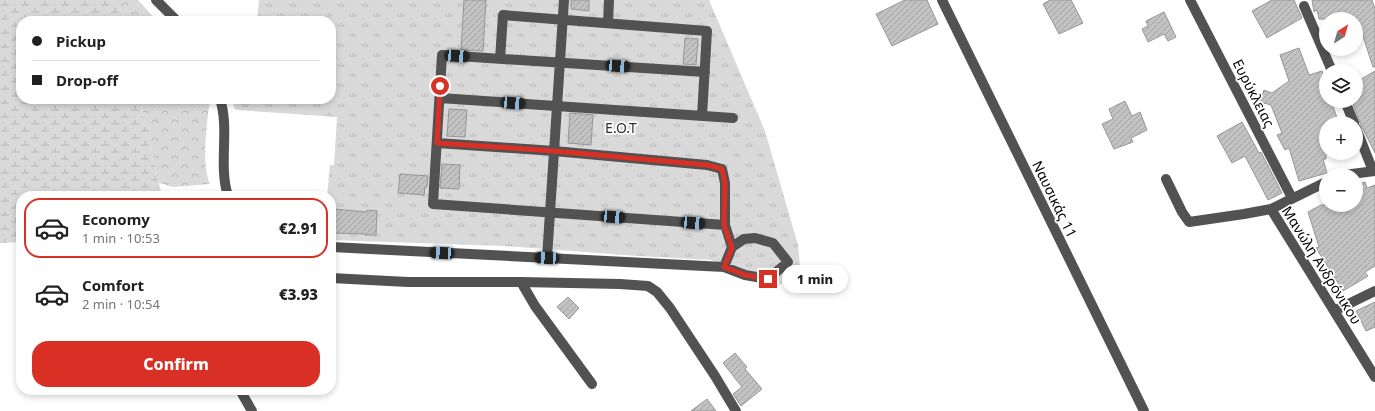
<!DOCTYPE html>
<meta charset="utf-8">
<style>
:root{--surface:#fff;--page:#f6f6f6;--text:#202124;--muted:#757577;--line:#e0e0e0;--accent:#d93025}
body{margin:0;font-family:"Noto Sans",sans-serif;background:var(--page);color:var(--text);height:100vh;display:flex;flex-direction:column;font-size:15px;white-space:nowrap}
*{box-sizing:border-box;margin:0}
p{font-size:13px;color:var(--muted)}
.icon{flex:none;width:22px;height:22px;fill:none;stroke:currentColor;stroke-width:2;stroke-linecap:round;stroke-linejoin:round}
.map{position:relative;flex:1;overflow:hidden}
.details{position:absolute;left:16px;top:191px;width:320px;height:204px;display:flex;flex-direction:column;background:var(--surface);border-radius:16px;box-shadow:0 2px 6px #0003}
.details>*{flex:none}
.guide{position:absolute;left:16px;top:16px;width:320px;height:88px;border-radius:16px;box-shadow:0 2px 6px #0003;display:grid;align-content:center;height:88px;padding:0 16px;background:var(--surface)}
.needle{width:26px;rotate:37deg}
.buttons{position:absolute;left:1319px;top:12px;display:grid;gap:8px}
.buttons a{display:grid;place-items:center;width:44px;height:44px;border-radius:50%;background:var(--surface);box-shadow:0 2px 6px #0003;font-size:20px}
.end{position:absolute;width:18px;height:18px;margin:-9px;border:5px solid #d93025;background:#fff;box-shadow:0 0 0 2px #fff}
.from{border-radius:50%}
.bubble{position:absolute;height:28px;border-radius:14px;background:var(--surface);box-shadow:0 2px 6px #0003;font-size:13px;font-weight:800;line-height:28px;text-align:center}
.car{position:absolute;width:12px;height:24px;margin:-12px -6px;border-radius:5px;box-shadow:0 0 3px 1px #0007;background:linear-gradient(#222 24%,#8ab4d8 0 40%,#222 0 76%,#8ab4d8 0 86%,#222 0)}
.guide b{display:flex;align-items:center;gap:14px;height:38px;font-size:15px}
.guide b+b{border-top:1px solid var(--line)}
.guide i{width:10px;height:10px;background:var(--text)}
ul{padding:7px 0 0;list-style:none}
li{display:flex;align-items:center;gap:12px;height:60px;margin:0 8px 6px;padding:0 8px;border:2px solid transparent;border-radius:16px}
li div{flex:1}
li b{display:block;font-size:15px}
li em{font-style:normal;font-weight:800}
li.selected{border-color:var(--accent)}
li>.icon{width:36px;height:36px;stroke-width:1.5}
.button{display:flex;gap:8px;margin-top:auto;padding:8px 16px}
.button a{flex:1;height:46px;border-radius:16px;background:var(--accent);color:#fff;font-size:16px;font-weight:800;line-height:46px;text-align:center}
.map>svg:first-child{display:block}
.forest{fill:url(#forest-crowns)}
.wetland{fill:url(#wetland-marsh)}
.park{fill:url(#park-tufts)}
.building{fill:url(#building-hatch);stroke:#969696}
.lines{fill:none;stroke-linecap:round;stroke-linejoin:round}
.minor{stroke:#525252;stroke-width:10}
.route{stroke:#d93025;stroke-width:5}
.labels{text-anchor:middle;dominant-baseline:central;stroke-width:3.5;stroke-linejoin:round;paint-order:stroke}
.street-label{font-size:14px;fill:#000;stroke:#fff}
.park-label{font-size:14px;fill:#303030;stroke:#fff}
</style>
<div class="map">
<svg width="1375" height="411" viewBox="0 0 1375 411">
<defs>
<pattern id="forest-crowns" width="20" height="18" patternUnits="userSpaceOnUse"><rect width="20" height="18" fill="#d9d9d9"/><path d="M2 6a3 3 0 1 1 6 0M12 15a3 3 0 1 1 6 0" fill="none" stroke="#b8b8b8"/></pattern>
<pattern id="wetland-marsh" width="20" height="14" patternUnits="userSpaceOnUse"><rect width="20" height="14" fill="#d9d9d9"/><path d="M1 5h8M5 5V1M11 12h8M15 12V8" fill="none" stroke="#b8b8b8"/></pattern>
<pattern id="park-tufts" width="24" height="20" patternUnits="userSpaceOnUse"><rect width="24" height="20" fill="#d9d9d9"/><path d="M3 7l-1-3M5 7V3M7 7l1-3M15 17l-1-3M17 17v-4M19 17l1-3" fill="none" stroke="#b8b8b8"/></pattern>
<pattern id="building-hatch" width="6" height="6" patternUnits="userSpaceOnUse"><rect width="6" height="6" fill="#c2c2c2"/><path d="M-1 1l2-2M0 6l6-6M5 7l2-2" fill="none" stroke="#a5a5a5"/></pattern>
</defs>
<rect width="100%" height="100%" fill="#fff"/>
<path class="forest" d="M 113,0 L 138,0 L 157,21 L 126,21 L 120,9 Z
M 140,99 L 208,99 C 211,104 208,109 208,114 C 206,136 202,164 210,184 L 173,187 L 159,183 L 148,138 Z"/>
<path class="wetland" d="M 0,0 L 113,0 L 120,9 L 126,21 L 21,21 L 21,99 L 140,99 L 148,138 L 162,196 L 21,196 L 21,242 L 0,243 Z"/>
<path class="park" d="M 259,0 L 709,0 L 765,131 L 798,245 L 801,277 L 776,286 L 711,260 L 638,256 L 504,246 L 331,240 L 331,196 L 327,196 L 330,165 L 334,165 L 337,117 L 238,110 L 235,109 L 231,99 L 331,99 L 331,21 L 257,21 Z"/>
<path class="building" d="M 464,0 L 486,0 L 483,51 L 461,50 Z
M 571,0 L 589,0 L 589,11 L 571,9 Z
M 905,0 L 927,0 L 938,24 L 892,46 L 876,14 Z
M 1050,0 L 1071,0 L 1083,23 L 1059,34 L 1043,4 Z
M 1272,0 L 1294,0 L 1302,18 L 1267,38 L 1252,11 Z
M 1312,0 L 1372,0 L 1375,9 L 1375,67 L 1373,67 L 1362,33 L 1356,35 L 1356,19 L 1319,19 L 1317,10 L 1314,12 Z
M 1164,12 L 1176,37 L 1168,41 L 1164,34 L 1148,42 L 1142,29 L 1148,26 L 1146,21 Z
M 685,38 L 698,39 L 696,65 L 683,64 Z
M 1299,48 L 1309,75 L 1322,71 L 1326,84 L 1326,101 L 1331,101 L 1339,123 L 1326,123 L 1326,159 L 1323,159 L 1327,173 L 1299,181 L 1289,148 L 1285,150 L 1277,135 L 1282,133 L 1271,105 L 1260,102 L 1264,90 L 1272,93 L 1289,81 L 1280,55 Z
M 1375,71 L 1375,153 L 1360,123 L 1352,101 L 1356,101 L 1356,82 Z
M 1125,101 L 1132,116 L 1140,112 L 1147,130 L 1131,138 L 1133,142 L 1114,149 L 1102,124 L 1113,119 L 1109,109 Z
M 449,109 L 467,110 L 465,137 L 447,136 Z
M 570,113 L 593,115 L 591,145 L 568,143 Z
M 1242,122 L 1259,153 L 1261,152 L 1282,193 L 1268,200 L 1245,156 L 1232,163 L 1217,136 Z
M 442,164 L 460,165 L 459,189 L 440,188 Z
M 400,174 L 428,176 L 427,187 L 425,187 L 424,195 L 398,193 Z
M 1365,182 L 1367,188 L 1375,185 L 1375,266 L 1365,272 L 1368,276 L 1343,291 L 1316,248 L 1319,247 L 1308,212 L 1321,205 L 1356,205 L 1356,185 Z
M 334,209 L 367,212 L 367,210 L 377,211 L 376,235 L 365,235 L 365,234 L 332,233 Z
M 568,297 L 579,308 L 569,319 L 557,307 Z
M 1375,302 L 1375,327 L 1366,331 L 1356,311 Z
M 735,353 L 747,367 L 745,369 L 762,389 L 741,406 L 733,394 L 742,387 L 723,363 Z
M 707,399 L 716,411 L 691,411 Z"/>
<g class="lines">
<path class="minor" d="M 156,0 L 177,21
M 942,0 L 1144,411
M 1190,0 L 1292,198
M 1304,6 L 1332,71
M 608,23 L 609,0
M 500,59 L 503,15 L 707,31 L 702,116
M 705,72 L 442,55 L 433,204 L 725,225
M 440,98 L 733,118
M 220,99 C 230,130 218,164 228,196
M 1345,101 L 1354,123
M 1356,128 L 1373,171
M 437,143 L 554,151 L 707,165 L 722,169 L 725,183 L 725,225 L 732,247
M 1344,175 L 1375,171
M 1166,179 L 1182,212 L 1189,222 L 1244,214 L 1271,209 L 1326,182
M 1271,209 L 1375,377
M 331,247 L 724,267 L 745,275 L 768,279 L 788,262 L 773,243 L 755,238 L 744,239 L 732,247 L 724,267
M 547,258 L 564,0
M 331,278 L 408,282 L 521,282 L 620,284 L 648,286 L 657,292 L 670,308 L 715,376 L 736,411
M 521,282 L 535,306 L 592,384
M 1334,311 L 1375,291
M 240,390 L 252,411"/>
</g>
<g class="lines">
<path class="route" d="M 440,86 L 437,143 L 554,151 L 707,165 L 722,169 L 725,183 L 724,225 L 732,248 L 724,267 L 745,275 L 768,279"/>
</g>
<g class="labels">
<g class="street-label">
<text transform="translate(1254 93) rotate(63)">Ευρύκλειας</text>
<text transform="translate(1055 199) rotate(64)">Ναυσικάς 11</text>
<text transform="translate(1322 265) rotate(58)">Μανώλη Ανδρόνικου</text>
</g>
<g class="park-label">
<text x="621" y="127">E.O.T</text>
</g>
</g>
</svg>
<div class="buttons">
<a><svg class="needle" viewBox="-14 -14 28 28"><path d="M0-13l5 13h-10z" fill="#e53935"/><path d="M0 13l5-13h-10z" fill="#757577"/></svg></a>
<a><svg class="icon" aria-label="layers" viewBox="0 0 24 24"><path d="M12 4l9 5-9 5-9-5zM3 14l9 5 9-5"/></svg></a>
<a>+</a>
<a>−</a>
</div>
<i class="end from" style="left:440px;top:86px"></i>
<i class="end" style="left:768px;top:279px"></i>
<div class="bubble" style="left:782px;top:265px;width:66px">1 min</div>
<i class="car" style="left:457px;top:56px;rotate:94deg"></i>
<i class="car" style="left:618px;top:66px;rotate:94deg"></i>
<i class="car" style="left:513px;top:103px;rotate:94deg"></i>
<i class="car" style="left:613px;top:217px;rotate:94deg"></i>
<i class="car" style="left:693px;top:223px;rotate:94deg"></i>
<i class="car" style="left:442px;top:253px;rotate:273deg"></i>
<i class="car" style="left:547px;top:258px;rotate:273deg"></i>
<div class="guide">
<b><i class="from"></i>Pickup</b>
<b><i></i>Drop-off</b>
</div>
<section class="details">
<ul>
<li class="selected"><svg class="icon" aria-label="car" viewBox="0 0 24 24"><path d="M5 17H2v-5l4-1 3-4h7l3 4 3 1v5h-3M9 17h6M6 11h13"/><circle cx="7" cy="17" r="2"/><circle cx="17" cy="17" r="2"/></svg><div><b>Economy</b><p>1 min · 10:53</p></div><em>€2.91</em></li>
<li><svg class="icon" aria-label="car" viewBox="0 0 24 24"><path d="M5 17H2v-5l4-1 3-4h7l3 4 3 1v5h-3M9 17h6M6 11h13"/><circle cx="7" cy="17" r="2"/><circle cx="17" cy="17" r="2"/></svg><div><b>Comfort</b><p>2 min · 10:54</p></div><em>€3.93</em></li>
</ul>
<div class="button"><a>Confirm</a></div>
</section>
</div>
